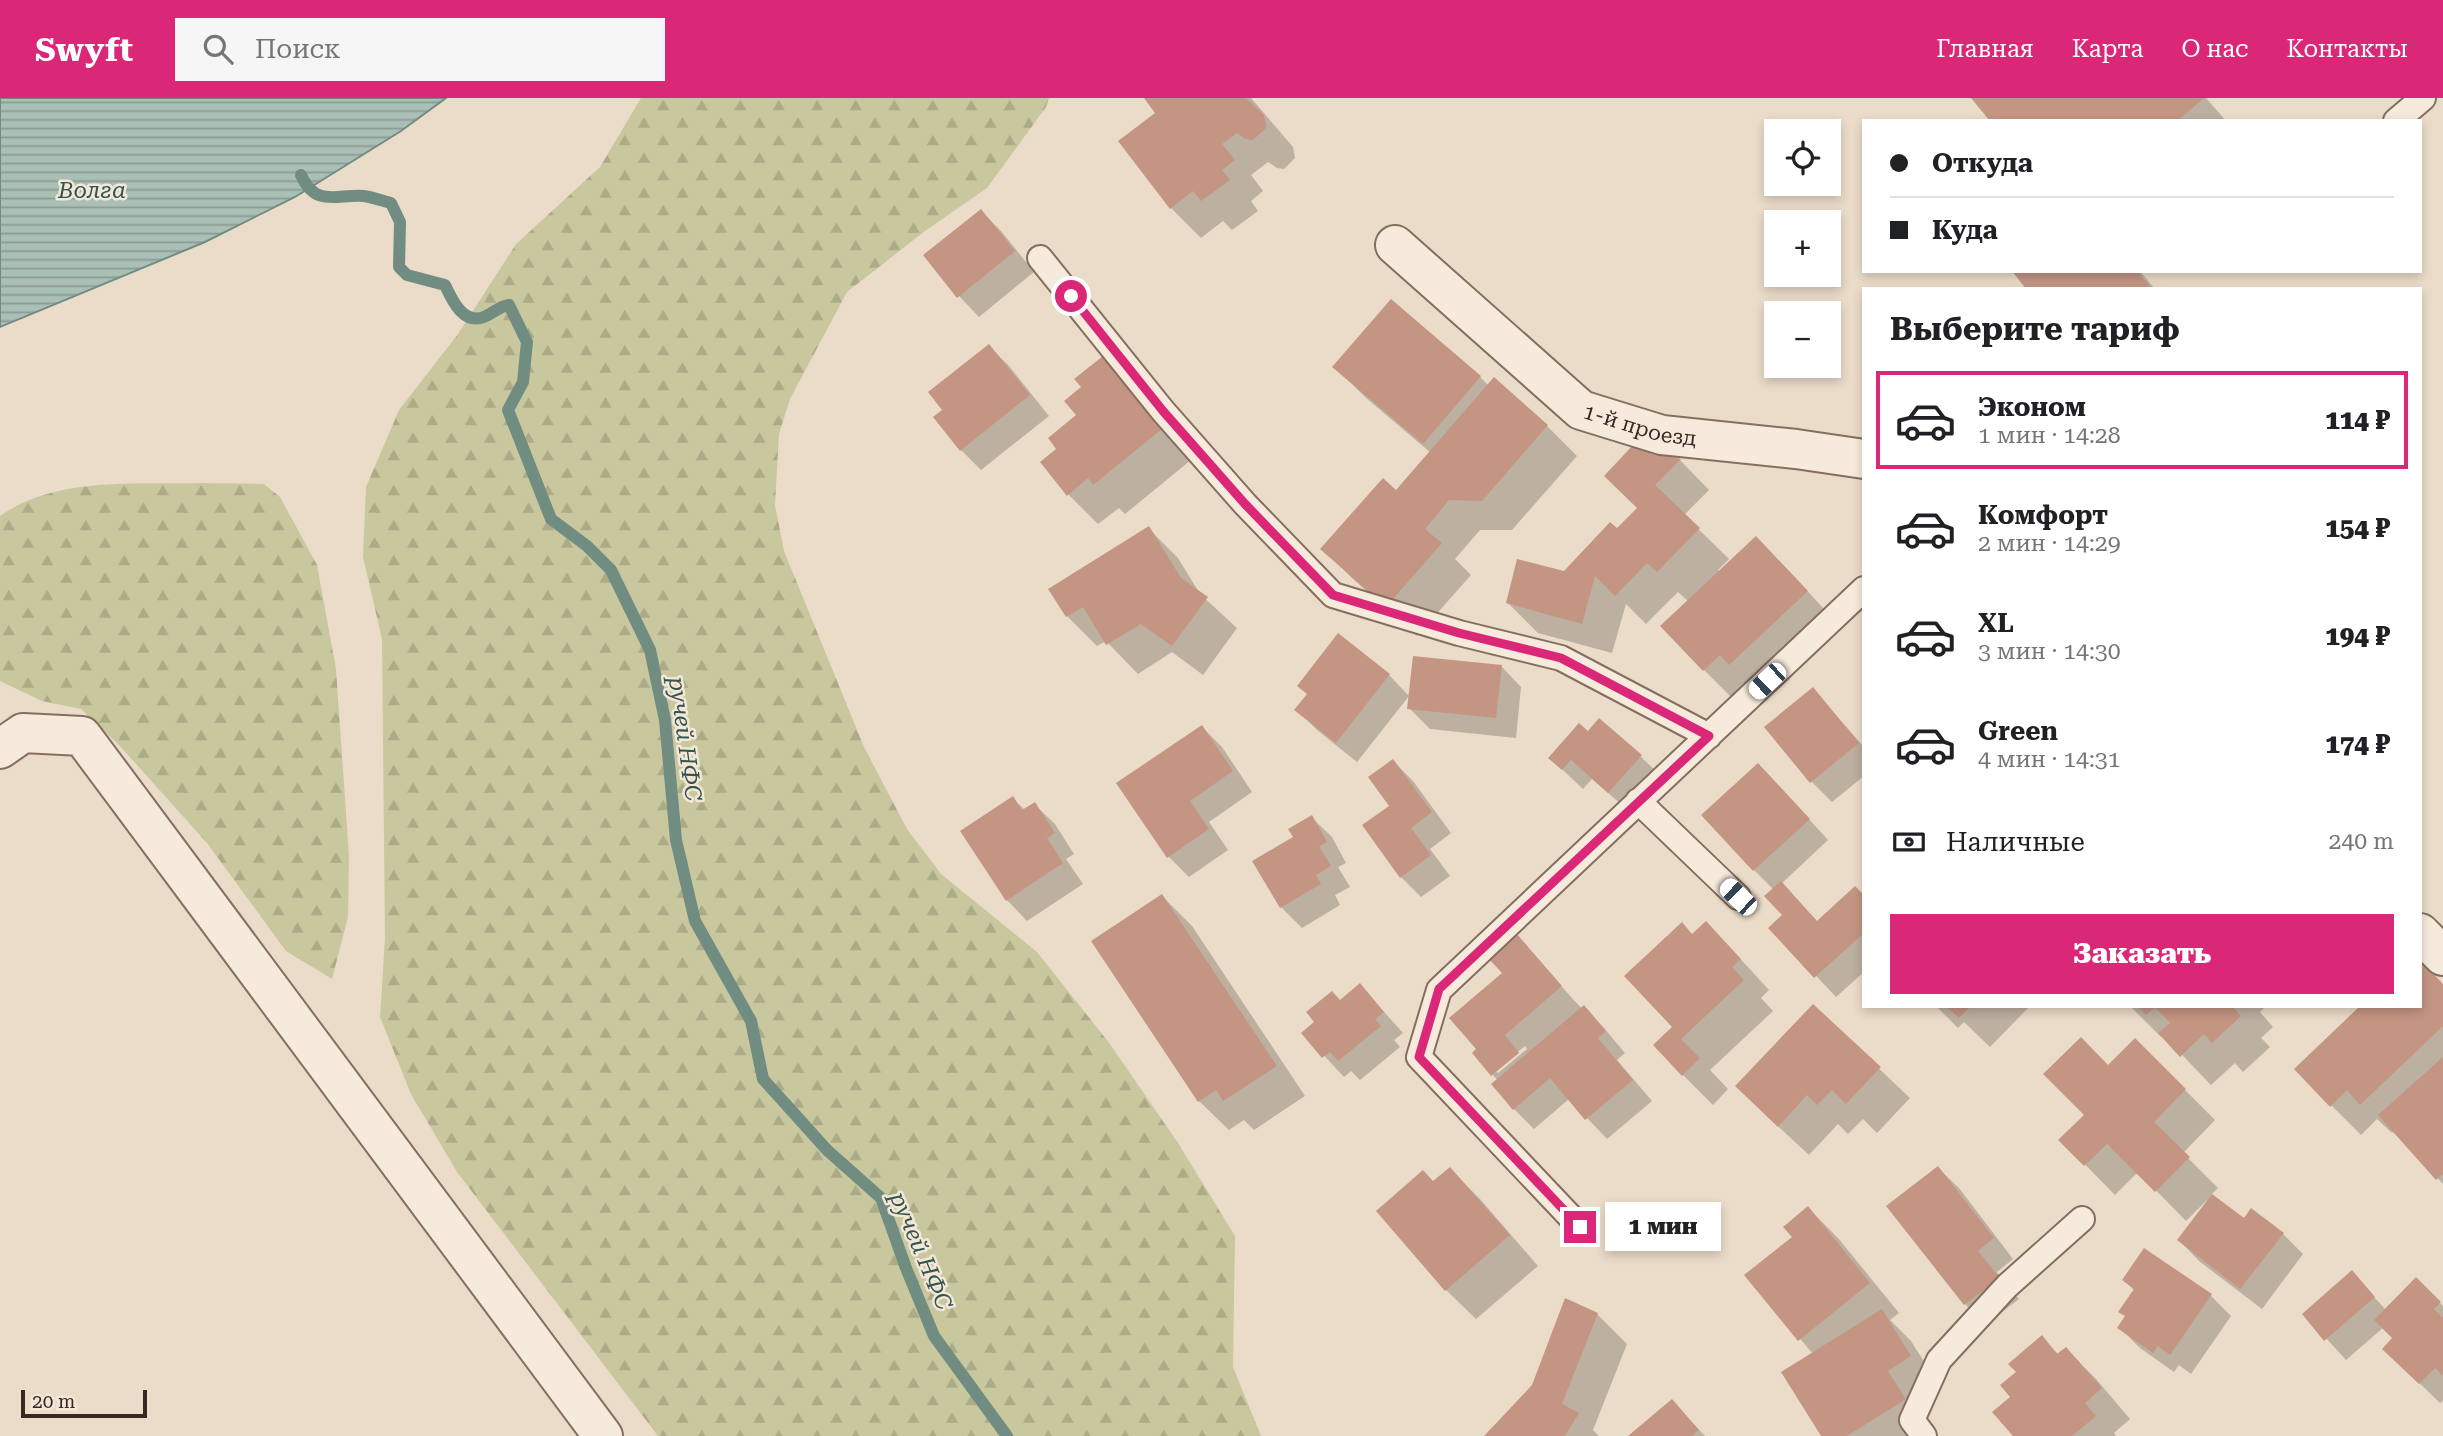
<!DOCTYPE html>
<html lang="ru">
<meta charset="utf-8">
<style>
:root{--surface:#fff;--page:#f6f6f6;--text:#202124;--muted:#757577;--line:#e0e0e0;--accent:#db2777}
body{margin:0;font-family:"Roboto Serif",serif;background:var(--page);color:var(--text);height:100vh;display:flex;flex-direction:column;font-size:26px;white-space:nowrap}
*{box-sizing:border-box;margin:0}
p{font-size:23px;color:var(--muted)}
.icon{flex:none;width:38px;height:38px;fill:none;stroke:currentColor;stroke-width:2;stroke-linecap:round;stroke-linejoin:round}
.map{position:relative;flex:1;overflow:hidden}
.sheet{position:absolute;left:1862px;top:189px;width:560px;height:721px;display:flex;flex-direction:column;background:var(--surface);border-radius:0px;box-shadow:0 4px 10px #0003}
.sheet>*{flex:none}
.hud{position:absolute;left:1862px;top:21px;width:560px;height:154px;border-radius:0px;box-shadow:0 4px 10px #0003;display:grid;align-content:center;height:154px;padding:0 28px;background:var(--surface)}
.buttons{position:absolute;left:1764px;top:21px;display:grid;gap:14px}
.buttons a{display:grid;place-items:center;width:77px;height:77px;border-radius:0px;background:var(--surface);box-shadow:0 4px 10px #0003;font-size:35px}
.scale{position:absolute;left:21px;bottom:18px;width:126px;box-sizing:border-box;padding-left:7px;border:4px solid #372922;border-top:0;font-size:19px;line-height:24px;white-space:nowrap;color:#372922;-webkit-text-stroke:5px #f3e7d8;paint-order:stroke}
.end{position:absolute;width:32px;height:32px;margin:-16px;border:9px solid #db2777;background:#fff;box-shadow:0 0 0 4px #fff}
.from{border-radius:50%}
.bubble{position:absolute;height:49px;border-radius:0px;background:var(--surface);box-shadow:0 4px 10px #0003;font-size:23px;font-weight:800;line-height:49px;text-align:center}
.car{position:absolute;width:21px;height:42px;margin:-21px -10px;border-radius:9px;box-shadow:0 0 5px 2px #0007;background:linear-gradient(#fff 24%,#345 0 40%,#fff 0 76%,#345 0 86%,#fff 0)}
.hud b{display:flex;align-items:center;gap:24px;height:66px;font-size:26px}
.hud b+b{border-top:2px solid var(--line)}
.hud i{width:18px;height:18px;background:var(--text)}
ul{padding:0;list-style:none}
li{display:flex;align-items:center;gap:21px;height:98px;margin:0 14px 10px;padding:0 14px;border:4px solid transparent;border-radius:0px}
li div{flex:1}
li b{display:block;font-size:26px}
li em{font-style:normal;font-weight:800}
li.on{border-color:var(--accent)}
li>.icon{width:63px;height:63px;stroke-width:1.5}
h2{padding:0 28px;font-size:32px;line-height:84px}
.pay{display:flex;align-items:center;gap:18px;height:77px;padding:0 28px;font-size:26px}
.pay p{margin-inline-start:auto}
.button{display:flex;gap:14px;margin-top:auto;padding:14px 28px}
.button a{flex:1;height:80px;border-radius:0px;background:var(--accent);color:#fff;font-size:28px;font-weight:800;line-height:80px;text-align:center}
header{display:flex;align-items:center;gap:42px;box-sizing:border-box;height:98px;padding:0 35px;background:var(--accent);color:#fff}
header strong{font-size:33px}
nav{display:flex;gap:38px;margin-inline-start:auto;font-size:24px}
.search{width:490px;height:63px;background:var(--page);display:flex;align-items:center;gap:18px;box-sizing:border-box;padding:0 24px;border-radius:0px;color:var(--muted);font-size:26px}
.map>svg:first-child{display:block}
.forest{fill:url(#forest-firs)}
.water{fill:url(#water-rules);stroke:#718d82;stroke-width:2}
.shadow{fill:#0003;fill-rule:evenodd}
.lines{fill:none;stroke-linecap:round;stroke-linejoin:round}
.stream{stroke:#718d82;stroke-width:12}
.building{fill:#c59583}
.service-casing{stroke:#856e60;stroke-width:28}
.minor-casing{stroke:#856e60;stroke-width:42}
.service{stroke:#f6eadc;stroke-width:24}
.minor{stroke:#f6eadc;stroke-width:38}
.route{stroke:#db2777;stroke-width:9}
.labels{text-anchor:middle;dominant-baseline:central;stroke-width:5;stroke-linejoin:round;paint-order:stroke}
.street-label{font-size:21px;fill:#372922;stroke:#f3e7d8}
.water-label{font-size:23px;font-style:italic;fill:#33554e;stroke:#f3e7d8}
</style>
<header>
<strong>Swyft</strong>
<div class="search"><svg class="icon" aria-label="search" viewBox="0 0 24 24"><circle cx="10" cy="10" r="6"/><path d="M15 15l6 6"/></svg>Поиск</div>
<nav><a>Главная</a><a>Карта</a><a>О нас</a><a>Контакты</a></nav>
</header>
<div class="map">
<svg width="2443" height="1338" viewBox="0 0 2443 1338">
<defs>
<pattern id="forest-firs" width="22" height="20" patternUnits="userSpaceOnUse" patternTransform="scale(1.75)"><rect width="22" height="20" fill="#c8c79e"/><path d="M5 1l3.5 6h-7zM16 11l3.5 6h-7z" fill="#acab88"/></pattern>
<pattern id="water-rules" width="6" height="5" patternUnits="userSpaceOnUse" patternTransform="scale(1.75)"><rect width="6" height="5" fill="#aabfb6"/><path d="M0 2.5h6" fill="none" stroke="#8b9b94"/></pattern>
</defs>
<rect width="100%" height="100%" fill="#ebdcc9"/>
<path class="forest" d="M 641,0 L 1049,0 L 1046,9 L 987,90 L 925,133 L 847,194 L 790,301 L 779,336 L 775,407 L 784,453 L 864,649 L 907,731 L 941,776 L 1037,854 L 1110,946 L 1178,1045 L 1235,1138 L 1233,1269 L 1261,1338 L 658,1338 L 457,1074 L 411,996 L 380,919 L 385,840 L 382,541 L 363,459 L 366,389 L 399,312 L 458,236 L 516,146 L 600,69 Z
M 203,385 L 264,386 L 280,399 L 317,467 L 336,571 L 349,758 L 348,819 L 332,881 L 286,853 L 207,745 L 119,647 L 81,611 L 42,603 L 0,583 L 0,418 C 57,378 136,387 203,385 Z"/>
<path class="water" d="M 0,0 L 446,0 L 401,33 L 295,99 L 205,144 L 0,229 Z"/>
<path class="shadow" d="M 1146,0 L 1251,0 L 1293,49 L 1295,60 L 1284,71 L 1277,70 L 1268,64 L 1251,77 L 1263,93 L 1251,103 L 1258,113 L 1232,132 L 1223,123 L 1201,140 L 1171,110 L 1158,15 Z
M 1973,0 L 2206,0 L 2226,23 L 1993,23 Z
M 981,113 L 1001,133 L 1034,174 L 979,219 L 959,198 Z
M 2014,173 L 2140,173 L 2155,191 L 2029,191 Z
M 989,248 L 1009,268 L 1049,318 L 981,372 L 961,352 L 945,312 Z
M 1103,260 L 1133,290 L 1191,362 L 1125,416 L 1119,410 L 1098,426 L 1069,397 L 1059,351 L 1078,317 L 1084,290 Z
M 1335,269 L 1480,279 L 1489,288 L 1547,328 L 1577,358 L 1512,432 L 1480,432 L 1455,461 L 1471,477 L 1417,538 L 1353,481 L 1323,451 L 1397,394 L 1431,355 L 1365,299 Z
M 1680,362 L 1709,392 L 1684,417 L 1729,461 L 1718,472 L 1721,474 L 1786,470 L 1836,524 L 1734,602 L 1704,572 L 1689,504 L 1678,494 L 1646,526 L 1626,506 L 1612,555 L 1538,535 L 1508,505 L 1565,475 L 1618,433 L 1639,410 L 1606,378 Z
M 1148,430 L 1178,460 L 1200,496 L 1237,530 L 1203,577 L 1172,554 L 1138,576 L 1106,543 L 1097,548 L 1067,518 Z
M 1501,568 L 1521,589 L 1516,640 L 1430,631 L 1409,610 Z
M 1389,577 L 1409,598 L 1357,664 L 1317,632 L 1297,612 L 1308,597 Z
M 1813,591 L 1864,649 L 1864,678 L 1832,704 L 1812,684 L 1767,629 Z
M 1202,629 L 1222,649 L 1252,694 L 1209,724 L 1228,752 L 1189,779 L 1168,758 Z
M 1589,635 L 1640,658 L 1661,678 L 1630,714 L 1592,681 L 1583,691 L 1550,660 Z
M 1393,663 L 1413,683 L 1451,735 L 1430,751 L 1450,778 L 1421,799 L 1401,779 L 1391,708 Z
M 1778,687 L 1828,742 L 1781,786 L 1818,824 L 1864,799 L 1864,874 L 1836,899 L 1771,830 L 1784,817 L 1774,792 L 1754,772 Z
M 1012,700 L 1025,712 L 1034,706 L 1055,726 L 1074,756 L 1066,761 L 1083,786 L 1027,823 L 1007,802 Z
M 1311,719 L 1332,739 L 1346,765 L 1338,769 L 1350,789 L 1335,797 L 1340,807 L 1302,830 L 1281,809 L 1254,764 L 1295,739 Z
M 1162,798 L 1192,828 L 1305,998 L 1254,1032 L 1244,1022 L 1229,1032 L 1199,1003 Z
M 1516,838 L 1582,911 L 1584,909 L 1604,930 L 1625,955 L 1617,962 L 1652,1003 L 1607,1041 L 1569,1001 L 1534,1031 L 1514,1011 L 1498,983 L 1474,955 L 1479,951 ZM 1525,948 L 1527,951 L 1498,975 L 1495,973 Z
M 1693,838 L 1735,855 L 1769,892 L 1761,900 L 1773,913 L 1710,972 L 1728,991 L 1713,1007 L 1683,977 L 1675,929 Z
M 1360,887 L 1403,935 L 1394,942 L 1400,949 L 1360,982 L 1351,973 L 1344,979 L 1303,935 Z
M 2443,887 L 2443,1086 L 2394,1033 L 2392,1035 L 2377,1021 L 2361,1037 L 2331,1007 L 2420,908 Z
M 1813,908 L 1910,1000 L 1877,1035 L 1863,1021 L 1848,1036 L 1838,1026 L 1809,1057 L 1767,1018 Z
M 1936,908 L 2030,908 L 1990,949 L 1964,924 L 1958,930 Z
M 2130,908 L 2266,908 L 2260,914 L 2273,929 L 2261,940 L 2270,949 L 2243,974 L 2235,965 L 2211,987 L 2163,937 L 2161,939 Z
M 2135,942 L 2215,1022 L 2183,1055 L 2218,1090 L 2211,1097 L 2244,1122 L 2283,1136 L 2303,1156 L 2262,1211 L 2199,1163 L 2179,1142 L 2209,1102 L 2208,1101 L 2186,1123 L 2138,1074 L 2115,1097 L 2061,1042 L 2086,1017 L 2108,969 Z
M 1938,1070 L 1959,1090 L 2013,1161 L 1997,1174 L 2019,1201 L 1985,1227 L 1965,1206 L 1889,1108 Z
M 1450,1071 L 1480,1101 L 1538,1168 L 1476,1221 L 1446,1192 L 1434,1085 Z
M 1808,1110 L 1838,1140 L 1899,1215 L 1890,1222 L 1911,1243 L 1940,1289 L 1916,1303 L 1934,1332 L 1925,1338 L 1823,1338 L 1813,1256 L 1747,1178 L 1794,1140 Z
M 2352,1175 L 2386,1212 L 2416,1181 L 2443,1208 L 2443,1303 L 2440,1305 L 2384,1251 L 2394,1240 L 2384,1229 L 2346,1262 L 2304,1216 Z
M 2124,1182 L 2211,1198 L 2231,1218 L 2191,1276 L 2179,1267 L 2174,1274 L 2140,1250 L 2119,1229 L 2126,1219 L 2135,1193 Z
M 1597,1216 L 1627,1246 L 1593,1332 L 1599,1338 L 1487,1338 Z
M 2042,1240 L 2059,1257 L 2066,1251 L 2096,1281 L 2130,1321 L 2114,1335 L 2116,1338 L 2015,1338 L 2013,1299 L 2018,1274 Z
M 1672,1303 L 1705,1338 L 1631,1338 Z"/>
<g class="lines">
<path class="stream" d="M 301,77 C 316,110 336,96 364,98 C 372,99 382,103 391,105 L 400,124 L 399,169 L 407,177 L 445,187 C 452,202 463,227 484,219 C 494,215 499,208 509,207 L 527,244 L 523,284 L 508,312 L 551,421 L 587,448 L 611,472 L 650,552 L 665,622 L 676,742 L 695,823 L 751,923 L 763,981 L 827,1052 L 881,1100 L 906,1170 L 934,1238 L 1007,1338"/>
</g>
<path class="building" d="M 1144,0 L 1246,0 L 1264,17 L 1266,30 L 1253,42 L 1245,41 L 1237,35 L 1222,46 L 1235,62 L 1222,72 L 1230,82 L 1201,103 L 1193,93 L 1170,111 L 1118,43 L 1155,15 Z
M 1971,0 L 2204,0 L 2177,23 L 1990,23 Z
M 981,111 L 1015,153 L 957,200 L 923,157 Z
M 2012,173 L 2137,173 L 2152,191 L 2026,191 Z
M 1391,201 L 1481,278 L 1423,346 L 1332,269 Z
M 989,246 L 1030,297 L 960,353 L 933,319 L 942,312 L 928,294 Z
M 1103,258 L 1162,331 L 1093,387 L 1088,380 L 1067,398 L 1040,364 L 1056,351 L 1048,340 L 1076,317 L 1064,303 L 1081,289 L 1074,281 Z
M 1494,279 L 1548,327 L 1482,403 L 1449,402 L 1425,431 L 1442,445 L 1386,509 L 1320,451 L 1383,380 L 1396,392 Z
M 1634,346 L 1681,361 L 1655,387 L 1700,430 L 1657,474 L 1647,465 L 1615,498 L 1595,478 L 1582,526 L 1506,505 L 1517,461 L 1564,473 L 1610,424 L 1617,430 L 1637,410 L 1604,378 Z
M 1149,428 L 1181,480 L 1208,499 L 1172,548 L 1141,526 L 1106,547 L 1083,509 L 1066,519 L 1048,491 Z
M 1756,438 L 1808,493 L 1729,567 L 1720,557 L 1703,573 L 1660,528 Z
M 1338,535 L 1390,576 L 1336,645 L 1294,612 L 1307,596 L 1297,588 Z
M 1413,558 L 1502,567 L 1496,620 L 1407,611 Z
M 1813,589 L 1859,645 L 1810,685 L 1764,629 Z
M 1599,620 L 1642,657 L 1608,695 L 1571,662 L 1562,672 L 1548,660 L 1579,625 L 1588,633 Z
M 1202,627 L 1233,673 L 1190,703 L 1209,731 L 1167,760 L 1116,685 Z
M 1393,661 L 1432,714 L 1411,730 L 1431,757 L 1400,780 L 1362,727 L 1389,708 L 1368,679 Z
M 1758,665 L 1810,721 L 1753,773 L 1701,717 Z
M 1013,698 L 1022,712 L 1035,704 L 1055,735 L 1047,740 L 1063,765 L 1006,803 L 960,733 Z
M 1312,717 L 1327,744 L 1319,748 L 1331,768 L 1316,777 L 1321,786 L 1280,810 L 1252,763 L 1293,739 L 1288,731 Z
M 1781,783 L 1817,823 L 1855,788 L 1864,797 L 1864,835 L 1814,880 L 1768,830 L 1782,817 L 1764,798 Z
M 1162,796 L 1277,968 L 1223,1003 L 1216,992 L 1198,1004 L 1091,843 Z
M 1706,823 L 1741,861 L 1732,869 L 1744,882 L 1681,941 L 1700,960 L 1682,978 L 1653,947 L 1672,929 L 1624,878 L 1682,824 L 1692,836 Z
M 1516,835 L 1562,888 L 1505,937 L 1519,955 L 1491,978 L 1472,955 L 1476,951 L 1449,920 L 1502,875 L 1488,860 Z
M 2420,862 L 2443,886 L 2443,928 L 2360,1007 L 2347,992 L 2330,1009 L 2294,971 L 2360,908 L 2420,908 Z
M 1360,885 L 1384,914 L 1375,921 L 1381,928 L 1338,963 L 1330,954 L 1322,960 L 1301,935 L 1314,924 L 1306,914 L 1332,893 L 1340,902 Z
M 1813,906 L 1881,969 L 1846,1006 L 1832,992 L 1817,1007 L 1807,997 L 1778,1029 L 1735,988 Z
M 1584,907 L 1606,933 L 1598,940 L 1633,982 L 1585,1022 L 1550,980 L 1513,1012 L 1491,986 Z
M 1946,908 L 1971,908 L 1959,920 Z
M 2138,908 L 2232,908 L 2241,918 L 2212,945 L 2204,936 L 2180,959 L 2158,935 L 2170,925 L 2155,909 L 2146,917 Z
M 2081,939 L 2108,967 L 2135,940 L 2186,991 L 2154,1024 L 2190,1059 L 2155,1094 L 2107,1046 L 2084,1068 L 2058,1042 L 2084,1017 L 2043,976 Z
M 2443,959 L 2443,1076 L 2436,1082 L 2378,1017 Z
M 1938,1068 L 1994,1140 L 1978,1153 L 2000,1180 L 1964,1207 L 1886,1108 Z
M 1450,1069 L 1510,1137 L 1445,1193 L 1376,1113 L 1423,1072 L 1433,1083 Z
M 2212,1096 L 2244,1120 L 2251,1110 L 2284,1135 L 2240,1191 L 2177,1142 Z
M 1808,1108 L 1870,1185 L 1798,1243 L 1744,1177 L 1792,1139 L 1783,1129 Z
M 2144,1150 L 2212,1196 L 2170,1257 L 2158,1248 L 2153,1255 L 2117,1230 L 2125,1218 L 2118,1214 L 2134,1191 L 2122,1182 Z
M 2352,1172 L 2375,1199 L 2324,1243 L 2302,1216 Z
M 2416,1179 L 2441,1204 L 2434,1211 L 2443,1220 L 2443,1278 L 2435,1270 L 2419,1286 L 2382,1251 L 2392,1240 L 2374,1222 Z
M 1565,1200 L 1598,1215 L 1562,1306 L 1579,1315 L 1565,1338 L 1484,1338 L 1532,1287 Z
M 1882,1211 L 1911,1258 L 1888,1273 L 1906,1301 L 1847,1338 L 1821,1338 L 1781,1274 Z
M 2042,1237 L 2057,1256 L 2066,1249 L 2102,1290 L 2085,1305 L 2096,1318 L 2072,1338 L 2013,1338 L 1992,1314 L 2010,1299 L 2000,1287 L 2016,1274 L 2008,1266 Z
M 1672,1301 L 1699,1332 L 1692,1338 L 1628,1338 Z"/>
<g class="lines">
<defs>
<path id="service" d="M 2396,23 L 2423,0
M 1040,160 L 1163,313 L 1245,406 L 1333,497 L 1459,535 L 1561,560 L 1709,638
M 1638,703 L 1738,799
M 1580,1129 L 1419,959 L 1439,892 L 1864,491
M 1924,1338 L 1912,1322 L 1939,1262 L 2007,1188 L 2082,1121"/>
<g id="minor">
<path id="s1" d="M 1395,147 L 1581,312 L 1662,337 L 1796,351 L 1864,361"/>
<path d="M 0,651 L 23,635 L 82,638 L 603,1338"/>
<path d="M 2420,835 L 2443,858"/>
</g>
</defs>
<use href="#service" class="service-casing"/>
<use href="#minor" class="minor-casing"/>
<use href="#service" class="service"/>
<use href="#minor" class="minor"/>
</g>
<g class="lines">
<path class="route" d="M 1071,198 L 1163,313 L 1245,406 L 1333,497 L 1459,535 L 1561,560 L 1709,638 L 1439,891 L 1419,959 L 1580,1129"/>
</g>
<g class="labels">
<g class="street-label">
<text stroke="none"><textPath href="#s1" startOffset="310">1-й проезд</textPath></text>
</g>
<g class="water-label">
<text x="92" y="92">Волга</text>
<text transform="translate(685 641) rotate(82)">ручей НФС</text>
<text transform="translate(921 1153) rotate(67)">ручей НФС</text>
</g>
</g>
</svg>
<div class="buttons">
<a><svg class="icon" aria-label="locate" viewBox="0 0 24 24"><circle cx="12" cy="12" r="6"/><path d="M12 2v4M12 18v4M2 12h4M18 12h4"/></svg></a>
<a>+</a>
<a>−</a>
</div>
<div class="scale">20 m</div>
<i class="end from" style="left:1071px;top:198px"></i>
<i class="end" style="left:1580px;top:1129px"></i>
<div class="bubble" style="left:1605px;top:1104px;width:116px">1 мин</div>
<i class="car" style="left:1767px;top:583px;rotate:227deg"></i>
<i class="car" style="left:1738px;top:799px;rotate:314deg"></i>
<div class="hud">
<b><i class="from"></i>Откуда</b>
<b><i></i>Куда</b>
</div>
<section class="sheet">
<h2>Выберите тариф</h2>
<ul>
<li class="on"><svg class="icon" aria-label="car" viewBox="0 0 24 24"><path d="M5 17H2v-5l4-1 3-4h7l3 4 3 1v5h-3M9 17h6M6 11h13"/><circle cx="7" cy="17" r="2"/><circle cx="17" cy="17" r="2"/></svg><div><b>Эконом</b><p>1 мин · 14:28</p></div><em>114 ₽</em></li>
<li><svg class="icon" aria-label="car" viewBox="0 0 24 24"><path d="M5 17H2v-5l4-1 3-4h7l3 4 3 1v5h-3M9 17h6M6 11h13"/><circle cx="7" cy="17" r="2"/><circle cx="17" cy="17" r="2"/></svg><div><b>Комфорт</b><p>2 мин · 14:29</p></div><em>154 ₽</em></li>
<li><svg class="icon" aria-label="car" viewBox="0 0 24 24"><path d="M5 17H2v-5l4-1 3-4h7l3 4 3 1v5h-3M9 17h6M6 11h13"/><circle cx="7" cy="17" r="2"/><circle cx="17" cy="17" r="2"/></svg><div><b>XL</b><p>3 мин · 14:30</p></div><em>194 ₽</em></li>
<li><svg class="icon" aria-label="car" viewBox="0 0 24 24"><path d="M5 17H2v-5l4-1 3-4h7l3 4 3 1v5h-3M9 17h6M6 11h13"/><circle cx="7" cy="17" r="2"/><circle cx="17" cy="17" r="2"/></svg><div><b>Green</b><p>4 мин · 14:31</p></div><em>174 ₽</em></li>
</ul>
<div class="pay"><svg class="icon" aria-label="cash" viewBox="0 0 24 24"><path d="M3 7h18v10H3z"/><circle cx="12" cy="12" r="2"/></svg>Наличные<p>240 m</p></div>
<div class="button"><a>Заказать</a></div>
</section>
</div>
